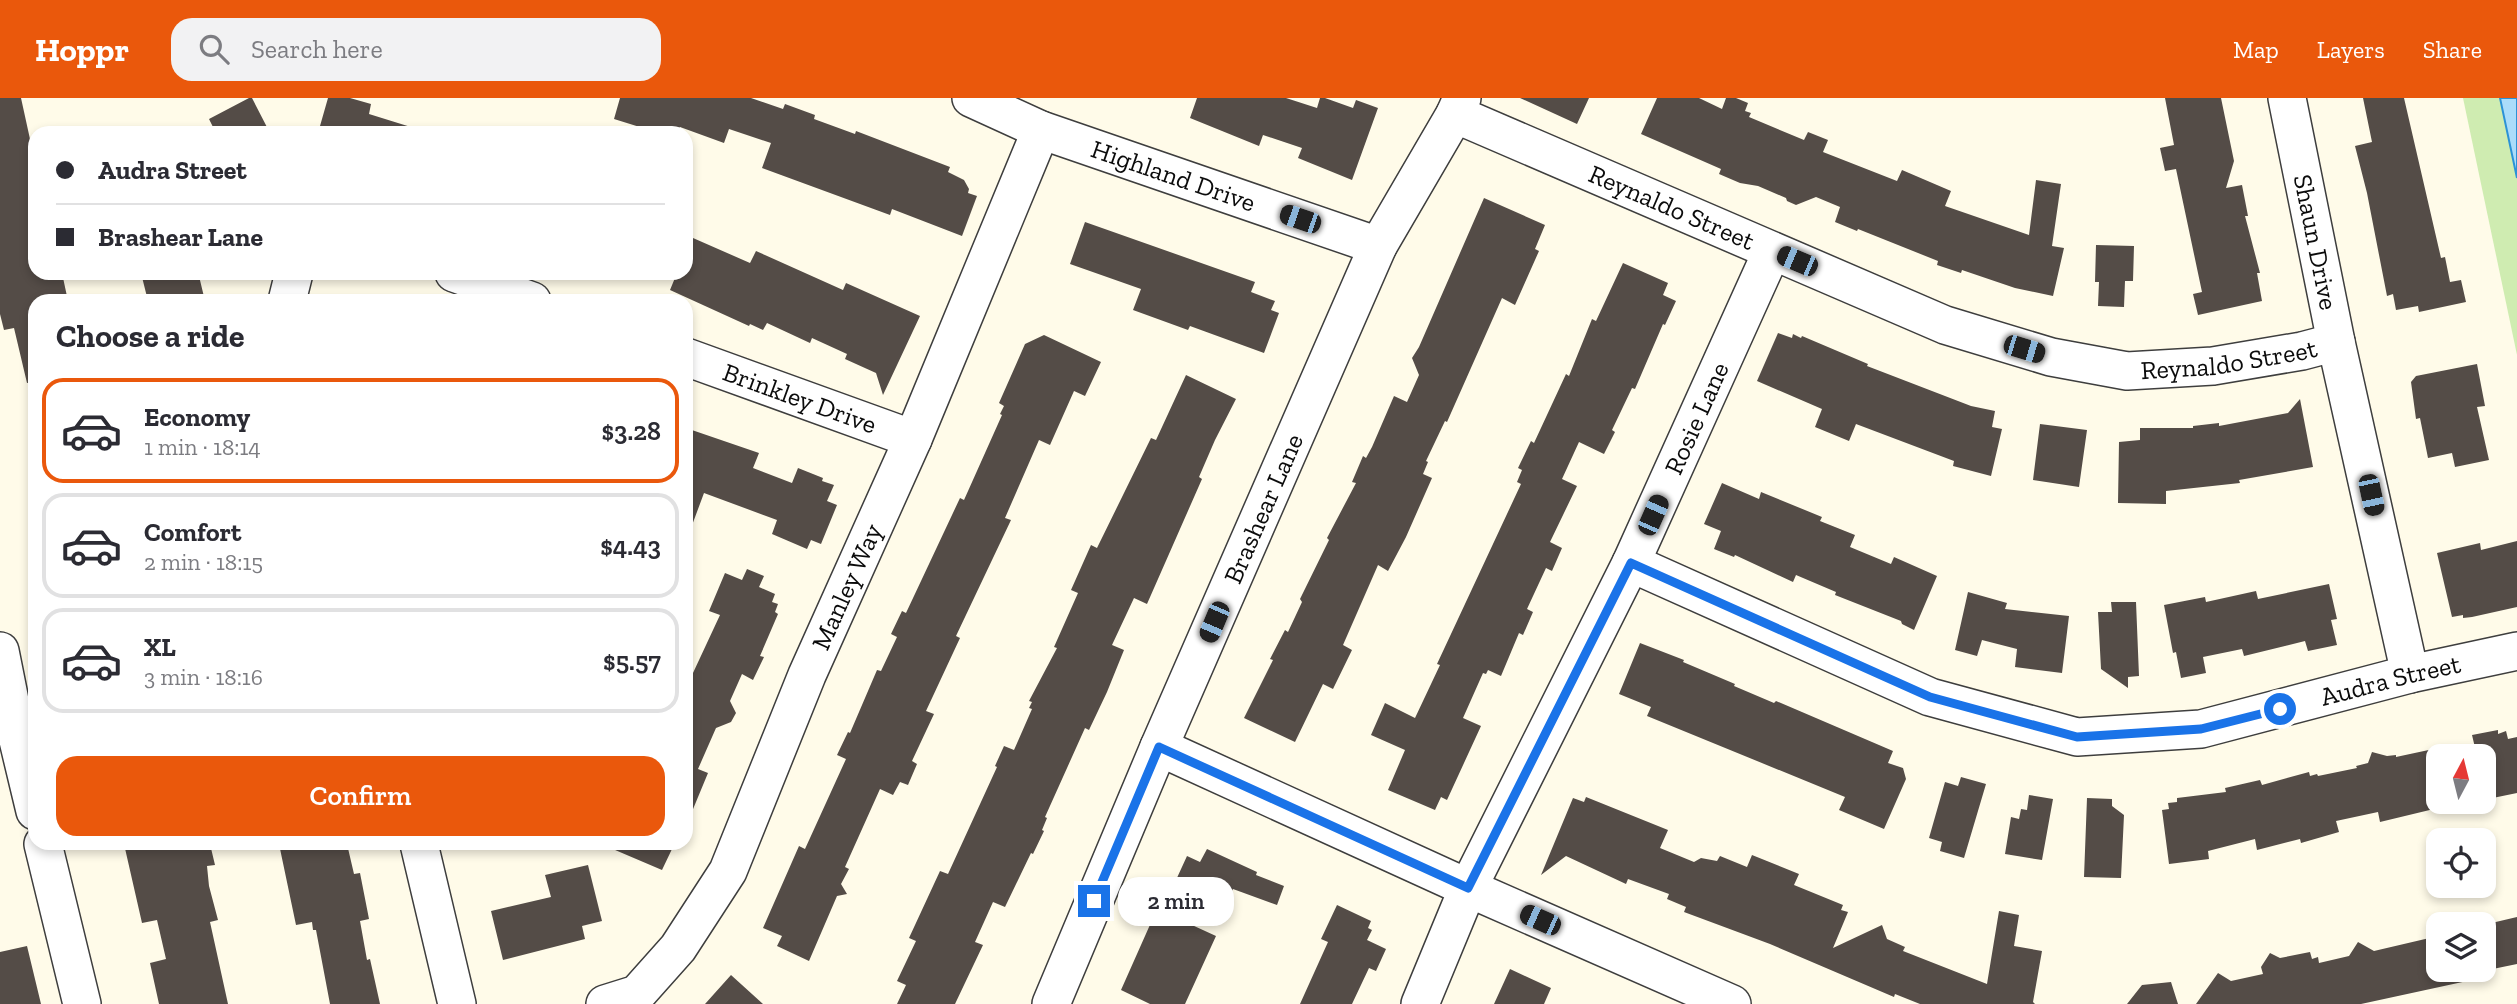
<!DOCTYPE html>
<meta charset="utf-8">
<style>
:root{--surface:#fff;--page:#f2f2f3;--text:#2b2b33;--muted:#7c7c81;--line:#e1e1e2;--accent:#ea580c}
body{margin:0;font-family:"Zilla Slab",serif;background:var(--page);color:var(--text);height:100vh;display:flex;flex-direction:column;font-size:26px;white-space:nowrap}
*{box-sizing:border-box;margin:0}
p{font-size:23px;color:var(--muted)}
.icon{flex:none;width:38px;height:38px;fill:none;stroke:currentColor;stroke-width:2;stroke-linecap:round;stroke-linejoin:round}
.map{position:relative;flex:1;overflow:hidden}
.drawer{position:absolute;left:28px;top:196px;width:665px;height:556px;display:flex;flex-direction:column;background:var(--surface);border-radius:21px;box-shadow:0 4px 10px #0003}
.drawer>*{flex:none}
.banner{position:absolute;left:28px;top:28px;width:665px;height:154px;border-radius:21px;box-shadow:0 4px 10px #0003;display:grid;align-content:center;height:154px;padding:0 28px;background:var(--surface)}
.needle{width:46px;rotate:7deg}
.fabs{position:absolute;left:2426px;top:646px;display:grid;gap:14px}
.fabs a{display:grid;place-items:center;width:70px;height:70px;border-radius:14px;background:var(--surface);box-shadow:0 4px 10px #0003;font-size:35px}
.end{position:absolute;width:32px;height:32px;margin:-16px;border:9px solid #1a73e8;background:#fff;box-shadow:0 0 0 4px #fff}
.from{border-radius:50%}
.bubble{position:absolute;height:49px;border-radius:21px;background:var(--surface);box-shadow:0 4px 10px #0003;font-size:23px;font-weight:600;line-height:49px;text-align:center}
.car{position:absolute;width:21px;height:42px;margin:-21px -10px;border-radius:9px;box-shadow:0 0 5px 2px #0007;background:linear-gradient(#222 24%,#8ab4d8 0 40%,#222 0 76%,#8ab4d8 0 86%,#222 0)}
.banner b{display:flex;align-items:center;gap:24px;height:66px;font-size:26px}
.banner b+b{border-top:2px solid var(--line)}
.banner i{width:18px;height:18px;background:var(--text)}
ul{padding:0;list-style:none}
li{display:flex;align-items:center;gap:21px;height:105px;margin:0 14px 10px;padding:0 14px;border:4px solid var(--line);border-radius:21px}
li div{flex:1}
li b{display:block;font-size:26px}
li em{font-style:normal;font-weight:600}
li.active{border-color:var(--accent)}
li>.icon{width:63px;height:63px;stroke-width:1.5}
h2{padding:0 28px;font-size:32px;line-height:84px}
.primary-button{display:flex;gap:14px;margin-top:auto;padding:14px 28px}
.primary-button a{flex:1;height:80px;border-radius:21px;background:var(--accent);color:#fff;font-size:28px;font-weight:600;line-height:80px;text-align:center}
header{display:flex;align-items:center;gap:42px;box-sizing:border-box;height:98px;padding:0 35px;background:var(--accent);color:#fff}
header strong{font-size:33px}
nav{display:flex;gap:38px;margin-inline-start:auto;font-size:24px}
.search{width:490px;height:63px;background:var(--page);display:flex;align-items:center;gap:18px;box-sizing:border-box;padding:0 24px;border-radius:21px;color:var(--muted);font-size:26px}
.map>svg:first-child{display:block}
.green{fill:#cfecb1}
.water{fill:#aadcfa;stroke:#2c92d6;stroke-width:2}
.building{fill:#544c47}
.lines{fill:none;stroke-linecap:round;stroke-linejoin:round}
.minor-casing{stroke:#3e3e3e;stroke-width:40}
.minor{stroke:#fff;stroke-width:37}
.route{stroke:#1a73e8;stroke-width:9}
.labels{text-anchor:middle;dominant-baseline:central;stroke-width:7;stroke-linejoin:round;paint-order:stroke}
.street-label{font-size:26px;fill:#0b0b0b;stroke:#fff}
</style>
<header>
<strong>Hoppr</strong>
<div class="search"><svg class="icon" aria-label="search" viewBox="0 0 24 24"><circle cx="10" cy="10" r="6"/><path d="M15 15l6 6"/></svg>Search here</div>
<nav><a>Map</a><a>Layers</a><a>Share</a></nav>
</header>
<div class="map">
<svg width="2517" height="906" viewBox="0 0 2517 906">
<rect width="100%" height="100%" fill="#fffbe9"/>
<path class="green" d="M 2463,0 L 2517,0 L 2517,257 Z"/>
<path class="water" d="M 2500,0 L 2517,0 L 2517,80 Z"/>
<path class="building" d="M 0,0 L 21,0 L 35,64 L 35,79 L 30,80 L 35,99 L 35,175 L 62,175 L 68,203 L 35,203 L 35,284 L 27,285 L 14,230 L 4,232 L 0,216 Z
M 249,0 L 252,0 L 270,35 L 216,35 L 209,21 Z
M 328,0 L 350,0 L 371,6 L 369,16 L 414,30 L 413,35 L 318,35 Z
M 620,0 L 751,0 L 783,11 L 785,6 L 815,17 L 814,21 L 855,36 L 856,33 L 950,69 L 948,74 L 964,82 L 969,91 L 968,95 L 977,98 L 962,138 L 892,111 L 890,117 L 762,70 L 771,45 L 729,31 L 724,45 L 680,29 L 678,35 L 659,35 L 614,21 Z
M 1197,0 L 1286,0 L 1317,10 L 1320,0 L 1325,0 L 1353,10 L 1356,2 L 1378,10 L 1352,82 L 1298,60 L 1302,50 L 1263,37 L 1259,48 L 1190,20 Z
M 1520,0 L 1589,0 L 1577,26 Z
M 1657,0 L 1699,0 L 1722,11 L 1726,0 L 1736,0 L 1748,5 L 1745,13 L 1751,15 L 1749,19 L 1804,42 L 1808,34 L 1828,42 L 1823,54 L 1897,83 L 1902,72 L 1951,93 L 1945,108 L 2029,137 L 2036,82 L 2061,86 L 2052,148 L 2064,150 L 2053,198 L 2015,190 L 1962,172 L 1961,175 L 1937,167 L 1938,163 L 1858,131 L 1857,133 L 1835,124 L 1840,109 L 1816,99 L 1796,107 L 1787,103 L 1786,100 L 1758,88 L 1740,85 L 1719,76 L 1721,71 L 1641,36 Z
M 2165,0 L 2221,0 L 2234,63 L 2226,90 L 2242,87 L 2248,118 L 2245,118 L 2260,175 L 2257,175 L 2262,203 L 2198,217 L 2193,196 L 2202,194 L 2176,71 L 2165,73 L 2160,50 L 2174,47 Z
M 2363,0 L 2404,0 L 2441,160 L 2445,159 L 2450,184 L 2461,182 L 2466,204 L 2419,214 L 2418,208 L 2396,212 L 2393,196 L 2387,198 L 2367,95 L 2355,48 L 2372,44 Z
M 1484,100 L 1545,127 L 1535,151 L 1539,153 L 1515,207 L 1502,200 L 1447,324 L 1445,323 L 1426,363 L 1428,364 L 1423,376 L 1432,380 L 1406,439 L 1388,473 L 1378,467 L 1343,547 L 1352,552 L 1333,591 L 1323,586 L 1295,644 L 1244,620 L 1273,562 L 1270,561 L 1285,532 L 1288,534 L 1302,504 L 1300,501 L 1329,442 L 1327,440 L 1356,385 L 1352,384 L 1363,358 L 1366,360 L 1372,349 L 1394,298 L 1407,304 L 1419,277 L 1412,260 L 1419,249 Z
M 1085,124 L 1255,184 L 1251,194 L 1275,203 L 1271,212 L 1279,215 L 1264,255 L 1190,228 L 1188,232 L 1133,212 L 1141,191 L 1070,166 Z
M 693,140 L 750,165 L 756,153 L 843,192 L 846,185 L 920,218 L 883,297 L 876,275 L 845,261 L 847,256 L 812,240 L 810,245 L 767,225 L 763,232 L 750,226 L 749,228 L 670,192 L 677,175 L 686,175 L 686,155 Z
M 2096,147 L 2134,148 L 2133,183 L 2125,183 L 2124,209 L 2098,208 L 2099,184 L 2095,184 Z
M 1623,165 L 1668,185 L 1663,197 L 1676,203 L 1665,227 L 1663,226 L 1635,291 L 1632,290 L 1612,332 L 1615,334 L 1604,356 L 1579,344 L 1562,381 L 1577,388 L 1550,444 L 1562,450 L 1552,473 L 1546,470 L 1527,511 L 1533,514 L 1523,537 L 1519,535 L 1501,578 L 1488,572 L 1486,576 L 1483,575 L 1463,620 L 1481,628 L 1447,702 L 1441,699 L 1435,712 L 1388,692 L 1405,652 L 1371,637 L 1385,605 L 1415,620 L 1440,567 L 1437,566 L 1521,386 L 1517,384 L 1522,372 L 1518,370 L 1531,343 L 1534,345 L 1566,276 L 1569,278 L 1592,221 L 1596,223 Z
M 141,175 L 187,175 L 188,180 L 199,178 L 205,203 L 159,203 L 157,197 L 147,199 Z
M 1778,235 L 1792,240 L 1793,236 L 1801,240 L 1802,238 L 1868,266 L 1867,268 L 1971,308 L 1995,313 L 1992,329 L 2002,331 L 1991,378 L 1953,368 L 1954,363 L 1856,326 L 1849,343 L 1815,329 L 1822,311 L 1757,283 Z
M 1044,237 L 1101,264 L 1085,298 L 1074,293 L 1050,347 L 1039,342 L 1005,420 L 1011,422 L 956,538 L 960,540 L 926,613 L 934,616 L 912,663 L 917,666 L 908,687 L 900,684 L 893,697 L 880,691 L 845,769 L 849,771 L 841,786 L 847,796 L 837,798 L 809,863 L 777,848 L 782,838 L 763,830 L 799,748 L 805,751 L 846,661 L 837,657 L 848,634 L 850,635 L 877,572 L 881,573 L 897,539 L 891,536 L 902,513 L 906,515 L 960,400 L 964,402 L 1002,317 L 1000,316 L 1004,308 L 999,305 L 1025,246 Z
M 2477,266 L 2485,308 L 2477,309 L 2489,362 L 2455,369 L 2452,355 L 2428,360 L 2420,320 L 2416,321 L 2411,284 L 2416,278 Z
M 1186,277 L 1236,301 L 1215,342 L 1199,379 L 1202,381 L 1147,506 L 1134,500 L 1112,547 L 1124,552 L 1107,594 L 1089,632 L 1085,630 L 1045,719 L 1047,720 L 1042,732 L 1044,733 L 1033,756 L 1031,755 L 1005,809 L 993,804 L 975,844 L 983,847 L 955,906 L 897,906 L 906,887 L 897,883 L 916,843 L 909,840 L 940,773 L 948,776 L 997,669 L 995,668 L 1004,648 L 1014,652 L 1032,611 L 1029,610 L 1032,604 L 1029,603 L 1057,550 L 1054,549 L 1078,495 L 1071,492 L 1091,447 L 1097,450 L 1151,340 L 1156,342 Z
M 2300,301 L 2313,369 L 2239,382 L 2240,385 L 2166,393 L 2166,406 L 2118,405 L 2119,344 L 2140,342 L 2140,330 L 2193,330 L 2193,328 L 2219,325 L 2219,328 L 2288,315 Z
M 2040,326 L 2087,332 L 2079,389 L 2033,382 Z
M 686,330 L 759,355 L 753,370 L 792,385 L 798,370 L 823,380 L 822,383 L 834,387 L 827,403 L 837,407 L 821,446 L 811,442 L 807,451 L 772,436 L 777,422 L 704,395 L 688,438 L 686,438 Z
M 1722,385 L 1759,401 L 1761,394 L 1822,419 L 1820,423 L 1855,437 L 1850,449 L 1891,466 L 1894,459 L 1937,478 L 1914,532 L 1902,526 L 1901,523 L 1835,497 L 1836,494 L 1796,477 L 1793,484 L 1735,457 L 1734,459 L 1714,451 L 1721,433 L 1704,426 Z
M 2517,443 L 2517,509 L 2472,519 L 2463,520 L 2463,517 L 2452,519 L 2437,455 L 2480,445 L 2481,452 Z
M 747,471 L 764,478 L 759,489 L 775,496 L 772,504 L 778,506 L 775,514 L 778,516 L 760,558 L 764,559 L 753,582 L 742,576 L 730,603 L 736,615 L 731,624 L 716,630 L 698,671 L 708,675 L 686,728 L 686,590 L 720,517 L 709,513 L 725,475 L 742,482 Z
M 2329,486 L 2337,521 L 2331,522 L 2337,547 L 2308,553 L 2305,543 L 2244,558 L 2242,551 L 2203,559 L 2206,575 L 2181,580 L 2176,554 L 2173,555 L 2164,507 L 2205,499 L 2206,504 L 2256,493 L 2258,501 Z
M 1968,494 L 2007,505 L 2005,511 L 2069,518 L 2062,575 L 2015,569 L 2017,551 L 1982,542 L 1977,558 L 1955,552 Z
M 2111,504 L 2136,504 L 2139,578 L 2128,579 L 2128,590 L 2101,571 L 2098,514 L 2112,514 Z
M 1640,545 L 1684,562 L 1683,564 L 1735,586 L 1734,588 L 1774,605 L 1776,603 L 1893,653 L 1888,665 L 1903,670 L 1906,681 L 1884,731 L 1839,712 L 1845,699 L 1647,618 L 1651,609 L 1619,596 Z
M 2498,632 L 2498,636 L 2506,633 L 2508,641 L 2517,639 L 2517,695 L 2483,702 L 2483,658 L 2477,658 L 2472,637 Z
M 2438,650 L 2438,710 L 2380,724 L 2378,714 L 2336,723 L 2339,734 L 2301,745 L 2300,741 L 2257,752 L 2255,741 L 2208,753 L 2209,761 L 2169,766 L 2162,712 L 2169,711 L 2168,705 L 2177,704 L 2177,700 L 2226,694 L 2225,690 L 2260,682 L 2262,687 L 2309,674 L 2310,678 L 2317,676 L 2318,678 L 2357,670 L 2356,668 L 2368,665 L 2372,654 L 2387,658 L 2396,657 L 2396,659 Z
M 1961,679 L 1986,686 L 1964,760 L 1940,753 L 1942,744 L 1929,740 L 1945,684 L 1958,688 Z
M 2029,697 L 2053,701 L 2042,762 L 2005,756 L 2011,719 L 2019,721 L 2021,711 L 2027,712 Z
M 1586,699 L 1668,732 L 1660,750 L 1694,764 L 1701,760 L 1717,763 L 1720,758 L 1747,769 L 1752,757 L 1799,776 L 1794,787 L 1843,807 L 1841,812 L 1848,814 L 1833,850 L 1882,827 L 1887,841 L 1905,849 L 1903,853 L 1987,886 L 1999,813 L 2019,817 L 2014,848 L 2042,853 L 2033,904 L 2035,906 L 1920,906 L 1895,896 L 1894,899 L 1770,846 L 1684,814 L 1686,809 L 1667,801 L 1669,796 L 1628,781 L 1626,786 L 1566,758 L 1541,777 L 1573,700 L 1584,704 Z
M 2087,700 L 2112,701 L 2112,708 L 2124,717 L 2121,780 L 2084,779 Z
M 124,746 L 210,746 L 215,767 L 207,768 L 209,788 L 218,822 L 210,824 L 228,906 L 159,906 L 150,865 L 166,861 L 157,822 L 142,825 Z
M 279,746 L 347,746 L 354,776 L 360,775 L 369,821 L 360,823 L 367,862 L 370,861 L 380,906 L 330,906 L 316,832 L 313,832 L 312,824 L 296,827 Z
M 601,746 L 658,746 L 672,751 L 662,772 Z
M 1207,751 L 1257,774 L 1256,777 L 1284,788 L 1277,807 L 1233,791 L 1227,803 L 1176,782 L 1187,758 L 1200,764 Z
M 588,767 L 602,823 L 582,828 L 585,841 L 503,862 L 491,813 L 551,799 L 545,777 Z
M 1337,807 L 1371,823 L 1368,830 L 1372,832 L 1367,842 L 1386,851 L 1376,873 L 1369,870 L 1352,906 L 1300,906 L 1328,844 L 1321,841 Z
M 1157,811 L 1216,838 L 1185,906 L 1150,906 L 1121,892 Z
M 2517,819 L 2517,866 L 2483,873 L 2483,827 Z
M 2438,838 L 2438,872 L 2480,872 L 2481,880 L 2361,906 L 2196,906 L 2218,875 L 2231,883 L 2263,876 L 2261,869 L 2270,855 L 2280,860 L 2310,854 L 2312,861 L 2318,859 L 2319,865 L 2349,858 L 2358,844 L 2374,853 Z
M 27,848 L 41,906 L 0,906 L 0,854 Z
M 1510,871 L 1551,890 L 1544,906 L 1494,906 Z
M 731,877 L 763,906 L 705,906 Z
M 2171,884 L 2178,906 L 2127,906 L 2142,887 Z"/>
<g class="lines">
<defs>
<g id="minor">
<path id="s1" d="M 971,0 L 1041,32 L 1378,148"/>
<path id="s2" d="M 2287,0 L 2336,244 L 2410,576"/>
<path id="s3" d="M 1455,16 L 1945,227 L 2051,259 L 2127,273 L 2213,268 L 2302,253 L 2336,244"/>
<path d="M 454,175 L 532,203"/>
<path d="M 287,203 L 294,175"/>
<path id="s4" d="M 686,259 L 913,341"/>
<path id="s5" d="M 1631,465 L 1930,599 L 2077,639 L 2201,631 L 2410,576 L 2517,553"/>
<path d="M 0,553 L 17,638 L 35,713"/>
<path d="M 1159,649 L 1468,790 L 1732,906"/>
<path d="M 43,746 L 82,906"/>
<path d="M 419,746 L 457,906"/>
<path id="s6" d="M 605,906 L 637,896 L 678,850 L 728,773 L 807,577 L 913,341 L 1041,32"/>
<path id="s7" d="M 1051,906 L 1159,649 L 1378,148 L 1455,16 L 1462,0"/>
<path id="s8" d="M 1420,906 L 1468,790 L 1631,465 L 1772,153"/>
</g>
</defs>
<use href="#minor" class="minor-casing"/>
<use href="#minor" class="minor"/>
</g>
<g class="lines">
<path class="route" d="M 1094,803 L 1159,649 L 1468,790 L 1631,465 L 1930,599 L 2077,639 L 2201,631 L 2280,611"/>
</g>
<g class="labels">
<g class="street-label">
<text stroke="none"><textPath href="#s1" startOffset="217">Highland Drive</textPath></text>
<text stroke="none"><textPath href="#s3" startOffset="236">Reynaldo Street</textPath></text>
<text stroke="none"><textPath href="#s2" startOffset="147">Shaun Drive</textPath></text>
<text stroke="none"><textPath href="#s3" startOffset="824">Reynaldo Street</textPath></text>
<text stroke="none"><textPath href="#s4" startOffset="121">Brinkley Drive</textPath></text>
<text stroke="none"><textPath href="#s8" startOffset="648">Rosie Lane</textPath></text>
<text stroke="none"><textPath href="#s7" startOffset="539">Brashear Lane</textPath></text>
<text stroke="none"><textPath href="#s6" startOffset="495">Manley Way</textPath></text>
<text stroke="none"><textPath href="#s5" startOffset="800">Audra Street</textPath></text>
</g>
</g>
</svg>
<div class="fabs">
<a><svg class="needle" viewBox="-14 -14 28 28"><path d="M0-13l5 13h-10z" fill="#e53935"/><path d="M0 13l5-13h-10z" fill="#7c7c81"/></svg></a>
<a><svg class="icon" aria-label="locate" viewBox="0 0 24 24"><circle cx="12" cy="12" r="6"/><path d="M12 2v4M12 18v4M2 12h4M18 12h4"/></svg></a>
<a><svg class="icon" aria-label="layers" viewBox="0 0 24 24"><path d="M12 4l9 5-9 5-9-5zM3 14l9 5 9-5"/></svg></a>
</div>
<i class="end from" style="left:2280px;top:611px"></i>
<i class="end" style="left:1094px;top:803px"></i>
<div class="bubble" style="left:1118px;top:779px;width:116px">2 min</div>
<i class="car" style="left:1300px;top:121px;rotate:289deg"></i>
<i class="car" style="left:1797px;top:163px;rotate:293deg"></i>
<i class="car" style="left:2024px;top:251px;rotate:107deg"></i>
<i class="car" style="left:2371px;top:397px;rotate:168deg"></i>
<i class="car" style="left:1653px;top:417px;rotate:24deg"></i>
<i class="car" style="left:1214px;top:524px;rotate:203deg"></i>
<i class="car" style="left:1540px;top:822px;rotate:294deg"></i>
<div class="banner">
<b><i class="from"></i>Audra Street</b>
<b><i></i>Brashear Lane</b>
</div>
<section class="drawer">
<h2>Choose a ride</h2>
<ul>
<li class="active"><svg class="icon" aria-label="car" viewBox="0 0 24 24"><path d="M5 17H2v-5l4-1 3-4h7l3 4 3 1v5h-3M9 17h6M6 11h13"/><circle cx="7" cy="17" r="2"/><circle cx="17" cy="17" r="2"/></svg><div><b>Economy</b><p>1 min · 18:14</p></div><em>$3.28</em></li>
<li><svg class="icon" aria-label="car" viewBox="0 0 24 24"><path d="M5 17H2v-5l4-1 3-4h7l3 4 3 1v5h-3M9 17h6M6 11h13"/><circle cx="7" cy="17" r="2"/><circle cx="17" cy="17" r="2"/></svg><div><b>Comfort</b><p>2 min · 18:15</p></div><em>$4.43</em></li>
<li><svg class="icon" aria-label="car" viewBox="0 0 24 24"><path d="M5 17H2v-5l4-1 3-4h7l3 4 3 1v5h-3M9 17h6M6 11h13"/><circle cx="7" cy="17" r="2"/><circle cx="17" cy="17" r="2"/></svg><div><b>XL</b><p>3 min · 18:16</p></div><em>$5.57</em></li>
</ul>
<div class="primary-button"><a>Confirm</a></div>
</section>
</div>
